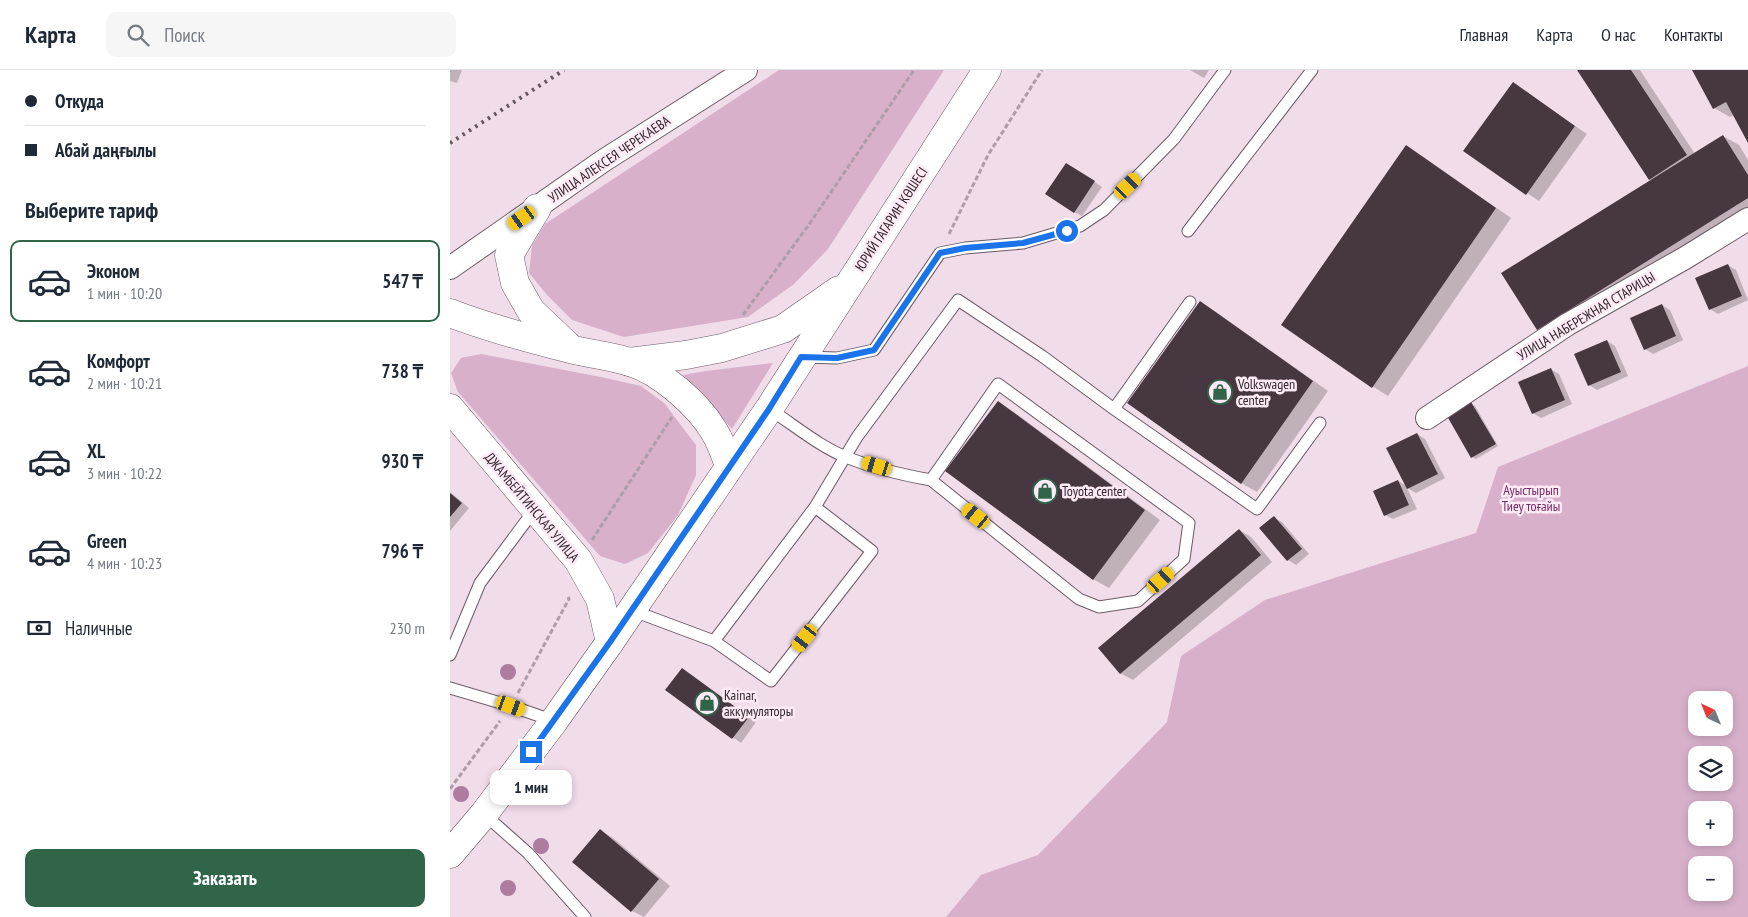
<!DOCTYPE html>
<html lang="ru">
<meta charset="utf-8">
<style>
:root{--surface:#fff;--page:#f6f6f7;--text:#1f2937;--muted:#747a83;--line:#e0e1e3;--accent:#30654a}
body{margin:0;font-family:"PT Sans Narrow",sans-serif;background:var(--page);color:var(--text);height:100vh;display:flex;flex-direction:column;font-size:19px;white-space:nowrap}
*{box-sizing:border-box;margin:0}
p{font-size:16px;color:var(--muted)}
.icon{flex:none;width:28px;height:28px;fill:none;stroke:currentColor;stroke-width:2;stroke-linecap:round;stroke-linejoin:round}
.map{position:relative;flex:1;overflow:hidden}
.side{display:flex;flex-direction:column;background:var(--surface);width:450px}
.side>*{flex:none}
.banner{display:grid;align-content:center;height:110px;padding:0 25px;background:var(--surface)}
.needle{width:32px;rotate:317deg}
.fabs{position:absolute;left:1238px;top:621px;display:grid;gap:10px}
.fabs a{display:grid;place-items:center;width:45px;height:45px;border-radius:10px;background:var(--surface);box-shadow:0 2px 8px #0003;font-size:25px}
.end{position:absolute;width:22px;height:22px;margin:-11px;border:6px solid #1a73e8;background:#fff;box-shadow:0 0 0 2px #fff}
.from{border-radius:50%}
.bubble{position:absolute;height:35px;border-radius:10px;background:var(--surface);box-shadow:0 2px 8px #0003;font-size:16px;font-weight:800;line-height:35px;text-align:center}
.car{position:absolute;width:15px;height:30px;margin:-15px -8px;border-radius:6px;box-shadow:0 0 4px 1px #0007;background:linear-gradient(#f5c518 24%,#345 0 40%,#f5c518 0 76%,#345 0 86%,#f5c518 0)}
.banner b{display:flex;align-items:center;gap:18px;height:48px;font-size:19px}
.banner b+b{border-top:1px solid var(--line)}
.banner i{width:12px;height:12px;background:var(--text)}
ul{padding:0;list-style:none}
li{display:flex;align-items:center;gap:15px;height:82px;margin:0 10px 8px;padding:0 15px;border:2px solid transparent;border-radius:10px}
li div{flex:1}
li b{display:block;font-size:19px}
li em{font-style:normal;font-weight:800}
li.selected{border-color:var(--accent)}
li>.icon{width:45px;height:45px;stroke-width:1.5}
h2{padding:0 25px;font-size:22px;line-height:60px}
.pay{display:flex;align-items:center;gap:12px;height:55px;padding:0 25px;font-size:19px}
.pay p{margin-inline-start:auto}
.cta{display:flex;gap:10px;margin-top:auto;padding:10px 25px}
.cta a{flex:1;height:58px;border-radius:10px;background:var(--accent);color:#fff;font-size:20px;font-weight:800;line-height:58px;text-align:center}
header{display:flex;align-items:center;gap:30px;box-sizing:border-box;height:70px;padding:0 25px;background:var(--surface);border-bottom:1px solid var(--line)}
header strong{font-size:24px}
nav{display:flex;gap:28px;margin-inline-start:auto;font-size:18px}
.search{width:350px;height:45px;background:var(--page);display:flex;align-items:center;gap:12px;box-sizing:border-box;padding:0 18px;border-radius:10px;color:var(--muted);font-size:19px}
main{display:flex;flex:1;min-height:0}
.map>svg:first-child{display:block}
.green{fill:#d8b0ca;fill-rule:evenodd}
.shadow{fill:#0003}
.building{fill:#473741}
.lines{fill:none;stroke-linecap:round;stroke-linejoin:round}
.lane-casing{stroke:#6c5b66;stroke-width:13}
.street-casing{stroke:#6c5b66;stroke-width:24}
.secondary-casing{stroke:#6c5b66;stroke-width:29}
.primary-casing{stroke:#6c5b66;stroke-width:29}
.path{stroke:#ae9da8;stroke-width:3;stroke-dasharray:5 2.5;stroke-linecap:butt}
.lane{stroke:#fff;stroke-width:11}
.street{stroke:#fff;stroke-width:22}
.secondary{stroke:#fff;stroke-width:28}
.primary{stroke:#fff;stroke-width:28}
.rail{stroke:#63575e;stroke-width:4;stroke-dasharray:2.5 5;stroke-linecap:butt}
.tree{fill:#ad7c9e}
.route{stroke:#1a73e8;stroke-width:6}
.labels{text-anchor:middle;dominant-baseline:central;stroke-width:5;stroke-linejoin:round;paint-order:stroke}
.street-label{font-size:14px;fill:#2f272c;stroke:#fee9f6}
.poi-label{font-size:14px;fill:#2f272c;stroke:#fee9f6;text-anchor:start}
.park-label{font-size:14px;fill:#752d61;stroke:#fee9f6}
</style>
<header>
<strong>Карта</strong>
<div class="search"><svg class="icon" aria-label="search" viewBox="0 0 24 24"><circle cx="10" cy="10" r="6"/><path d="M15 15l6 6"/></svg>Поиск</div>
<nav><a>Главная</a><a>Карта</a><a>О нас</a><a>Контакты</a></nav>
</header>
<main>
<section class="side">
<div class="banner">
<b><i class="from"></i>Откуда</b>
<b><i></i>Абай даңғылы</b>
</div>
<h2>Выберите тариф</h2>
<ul>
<li class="selected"><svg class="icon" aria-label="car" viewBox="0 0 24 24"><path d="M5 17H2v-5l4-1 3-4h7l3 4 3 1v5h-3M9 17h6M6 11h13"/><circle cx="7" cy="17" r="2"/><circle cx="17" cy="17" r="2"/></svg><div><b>Эконом</b><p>1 мин · 10:20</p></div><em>547 ₸</em></li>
<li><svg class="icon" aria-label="car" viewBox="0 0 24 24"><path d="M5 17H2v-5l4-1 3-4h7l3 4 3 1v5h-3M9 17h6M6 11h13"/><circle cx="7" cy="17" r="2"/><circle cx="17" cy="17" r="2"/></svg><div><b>Комфорт</b><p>2 мин · 10:21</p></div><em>738 ₸</em></li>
<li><svg class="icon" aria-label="car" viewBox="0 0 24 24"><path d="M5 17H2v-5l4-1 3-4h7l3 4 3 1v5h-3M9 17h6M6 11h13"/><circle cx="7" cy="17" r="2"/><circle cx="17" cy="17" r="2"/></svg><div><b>XL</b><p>3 мин · 10:22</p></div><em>930 ₸</em></li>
<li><svg class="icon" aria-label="car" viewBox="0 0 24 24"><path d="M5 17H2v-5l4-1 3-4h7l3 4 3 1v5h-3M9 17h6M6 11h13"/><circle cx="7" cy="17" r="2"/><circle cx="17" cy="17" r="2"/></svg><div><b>Green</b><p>4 мин · 10:23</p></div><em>796 ₸</em></li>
</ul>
<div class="pay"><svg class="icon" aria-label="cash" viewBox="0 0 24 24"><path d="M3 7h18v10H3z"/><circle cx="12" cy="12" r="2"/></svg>Наличные<p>230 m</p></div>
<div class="cta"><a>Заказать</a></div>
</section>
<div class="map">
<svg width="1298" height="847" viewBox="0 0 1298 847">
<rect width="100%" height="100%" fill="#f1dce9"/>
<path class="green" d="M 329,0 L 494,0 L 378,179 L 344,214 L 298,247 L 174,267 L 122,250 L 97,225 L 79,203 L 82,176 L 95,154 Z
M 31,284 L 151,307 L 191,316 L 214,333 L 246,375 L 246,405 L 228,445 L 198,483 L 175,494 L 150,486 L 8,322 L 1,303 L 11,288 Z
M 323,293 L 282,359 L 233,305 L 256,301 Z
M 1298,296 L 1298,847 L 496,847 L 531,805 L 588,785 L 717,652 L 731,586 L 815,530 L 1026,463 L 1048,397 ZM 1246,630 L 1274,630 L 1274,658 L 1246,658 ZM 1246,685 L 1274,685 L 1274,712 L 1246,712 ZM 1246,740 L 1274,740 L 1274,768 L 1246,768 ZM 1246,795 L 1274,795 L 1274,822 L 1246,822 Z"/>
<path class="shadow" d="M 0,0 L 12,0 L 7,13 L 0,11 Z
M 740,0 L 759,0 L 754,8 Z
M 1129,0 L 1190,0 L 1245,84 L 1273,66 L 1289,75 L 1298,90 L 1298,147 L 1104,268 L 1088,259 L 1201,111 Z
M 1243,0 L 1298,0 L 1298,70 L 1284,45 L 1280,47 L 1264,38 Z
M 1063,14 L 1137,64 L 1089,131 L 1015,81 Z
M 972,86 L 1061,148 L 938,326 L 922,316 Z
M 625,99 L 652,117 L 632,146 L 624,142 Z
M 1278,195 L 1286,200 L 1298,230 L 1268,244 L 1260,239 Z
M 750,232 L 766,242 L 878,321 L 807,422 L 791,413 Z
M 1212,235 L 1220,240 L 1233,270 L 1203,284 L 1195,279 Z
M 1157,271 L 1165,276 L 1178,306 L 1147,320 L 1139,315 Z
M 1100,299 L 1109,304 L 1122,334 L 1091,348 L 1083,343 Z
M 548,333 L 564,342 L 710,450 L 659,518 L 643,509 Z
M 1021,334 L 1025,336 L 1048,376 L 1026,389 L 1022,387 Z
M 967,364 L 975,369 L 995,408 L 966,423 L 957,418 L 967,439 L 943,449 L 935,445 L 948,411 L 957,416 Z
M 0,422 L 19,438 L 0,461 Z
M 824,448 L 832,452 L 859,484 L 846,495 L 838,490 L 811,459 Z
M 789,460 L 801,467 L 822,492 L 683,610 L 670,603 Z
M 240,604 L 306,652 L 291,673 L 217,620 Z
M 151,761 L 163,768 L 220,816 L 194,847 L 182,841 Z"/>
<path class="building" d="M 1127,0 L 1181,0 L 1237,85 L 1199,110 Z
M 1242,0 L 1298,0 L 1298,73 L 1276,32 L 1263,39 Z
M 1063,12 L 1125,56 L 1076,125 L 1013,81 Z
M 1273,65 L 1298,105 L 1298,128 L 1087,260 L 1051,203 Z
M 956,75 L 1046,138 L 922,318 L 831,255 Z
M 616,93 L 645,111 L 624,143 L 595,124 Z
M 1278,194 L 1292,226 L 1259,240 L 1245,208 Z
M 750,231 L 863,311 L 791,414 L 677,333 Z
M 1212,234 L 1226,266 L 1194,280 L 1180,248 Z
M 1157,270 L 1171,302 L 1138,316 L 1124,284 Z
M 1101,298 L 1115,330 L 1082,344 L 1068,312 Z
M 548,331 L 695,440 L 643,510 L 495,401 Z
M 1021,332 L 1046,374 L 1021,388 L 997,346 Z
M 967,363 L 988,404 L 957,419 L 936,378 Z
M 948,410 L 959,435 L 934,446 L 923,421 Z
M 0,423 L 12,433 L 0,447 Z
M 824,446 L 852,479 L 837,491 L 809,458 Z
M 789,459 L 811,485 L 670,604 L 648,578 Z
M 232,598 L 299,647 L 282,669 L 215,620 Z
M 150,759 L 209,809 L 181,842 L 122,792 Z"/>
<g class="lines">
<defs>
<path id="lane" d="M 738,161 L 862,0
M 355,287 L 387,288 L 424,280 L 490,183 L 515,178 L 573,173 L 630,156 L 654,140 L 724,69 L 775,0
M 319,339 C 343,354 370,377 396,387 C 423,398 453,405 481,410 L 548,314 L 739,453 L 734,489 L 688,531 L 649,537 L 629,529 L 481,410
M 664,339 L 807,439 L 870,353
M 181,540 L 264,571 L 321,611 L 422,481 L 365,437
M 264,571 L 365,437 L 407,367 L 508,230 L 592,286 L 664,339 L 740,232
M 0,585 L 30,513 L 85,439
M 0,618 L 61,636 L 104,651
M 34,744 L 78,783 L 135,847"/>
<path id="street" d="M 0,198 L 153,91 L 296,0
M 977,348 L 1118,254 L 1235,188 L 1298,149"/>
<path id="secondary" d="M 87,138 L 59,185 L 65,213 L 81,241 L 118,276
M 0,243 C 39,258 80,269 120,279 C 140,284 161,286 180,292 C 211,302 247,333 264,361 C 271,372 275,384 279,396
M 0,338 L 128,490 L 150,529 L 160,572"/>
<path id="primary" d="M 179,292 L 236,285 L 272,278 L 333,259 L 389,220
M 0,784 L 34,744 L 104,651 L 160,572 L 319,339 L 537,0"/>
</defs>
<use href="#lane" class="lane-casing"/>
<use href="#street" class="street-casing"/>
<use href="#secondary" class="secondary-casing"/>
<use href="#primary" class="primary-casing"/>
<path class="path" d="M 499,164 L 538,85 L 592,0
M 293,245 L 360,153 L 464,0
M 142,470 L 222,347
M 68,623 L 119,529 L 118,527
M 0,719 L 50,651"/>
<use href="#lane" class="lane"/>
<use href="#street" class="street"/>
<use href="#secondary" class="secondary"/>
<use href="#primary" class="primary"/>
<path class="rail" d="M 0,73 L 114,0"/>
</g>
<g class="tree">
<circle cx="58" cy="602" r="8"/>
<circle cx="11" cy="724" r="8"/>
<circle cx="91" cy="776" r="8"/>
<circle cx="58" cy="818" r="8"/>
</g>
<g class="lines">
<path class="route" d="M 81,682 L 160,572 L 319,339 L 351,287 L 387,288 L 424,280 L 490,183 L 515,178 L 573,173 L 617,161"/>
</g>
<defs>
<symbol id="shop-ring" viewBox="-11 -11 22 22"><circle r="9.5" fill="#fee9f6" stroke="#30654a" stroke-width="1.5"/><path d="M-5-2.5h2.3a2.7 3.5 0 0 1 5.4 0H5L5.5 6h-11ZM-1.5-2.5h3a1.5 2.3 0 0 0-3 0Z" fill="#30654a"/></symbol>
</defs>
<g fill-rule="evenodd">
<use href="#shop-ring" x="756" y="308" width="28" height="28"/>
<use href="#shop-ring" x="581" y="407" width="28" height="28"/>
<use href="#shop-ring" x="243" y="619" width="28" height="28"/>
</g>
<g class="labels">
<g class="street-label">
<text transform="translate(159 89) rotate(-34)">УЛИЦА АЛЕКСЕЯ ЧЕРЕКАЕВА</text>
<text transform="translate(441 149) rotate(-57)">ЮРИЙ ГАГАРИН КӨШЕСІ</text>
<text transform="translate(1136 246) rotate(-31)">УЛИЦА НАБЕРЕЖНАЯ СТАРИЦЫ</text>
<text transform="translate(82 437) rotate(50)">ДЖАМБЕЙТИНСКАЯ УЛИЦА</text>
</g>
<g class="poi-label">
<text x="788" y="314">Volkswagen<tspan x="788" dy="16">center</tspan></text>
<text x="612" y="421">Toyota center</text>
<text x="274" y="625">Kainar,<tspan x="274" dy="16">аккумуляторы</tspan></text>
</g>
<g class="park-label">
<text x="1081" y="420">Ауыстырып<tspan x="1081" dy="16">Тиеу тоғайы</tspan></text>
</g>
</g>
</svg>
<div class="fabs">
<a><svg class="needle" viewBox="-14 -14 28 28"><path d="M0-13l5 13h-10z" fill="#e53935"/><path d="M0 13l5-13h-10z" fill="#747a83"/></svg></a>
<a><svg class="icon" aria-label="layers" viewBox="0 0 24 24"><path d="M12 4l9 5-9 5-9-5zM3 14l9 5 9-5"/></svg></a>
<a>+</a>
<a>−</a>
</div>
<i class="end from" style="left:617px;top:161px"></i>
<i class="end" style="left:81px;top:682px"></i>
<div class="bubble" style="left:40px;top:700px;width:82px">1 мин</div>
<i class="car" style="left:678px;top:116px;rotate:46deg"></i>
<i class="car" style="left:72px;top:148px;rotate:235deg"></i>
<i class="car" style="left:427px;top:396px;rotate:287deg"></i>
<i class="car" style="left:526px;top:446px;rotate:309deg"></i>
<i class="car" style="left:711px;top:510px;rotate:48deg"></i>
<i class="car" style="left:355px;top:568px;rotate:218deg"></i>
<i class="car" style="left:61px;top:636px;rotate:110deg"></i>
</div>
</main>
